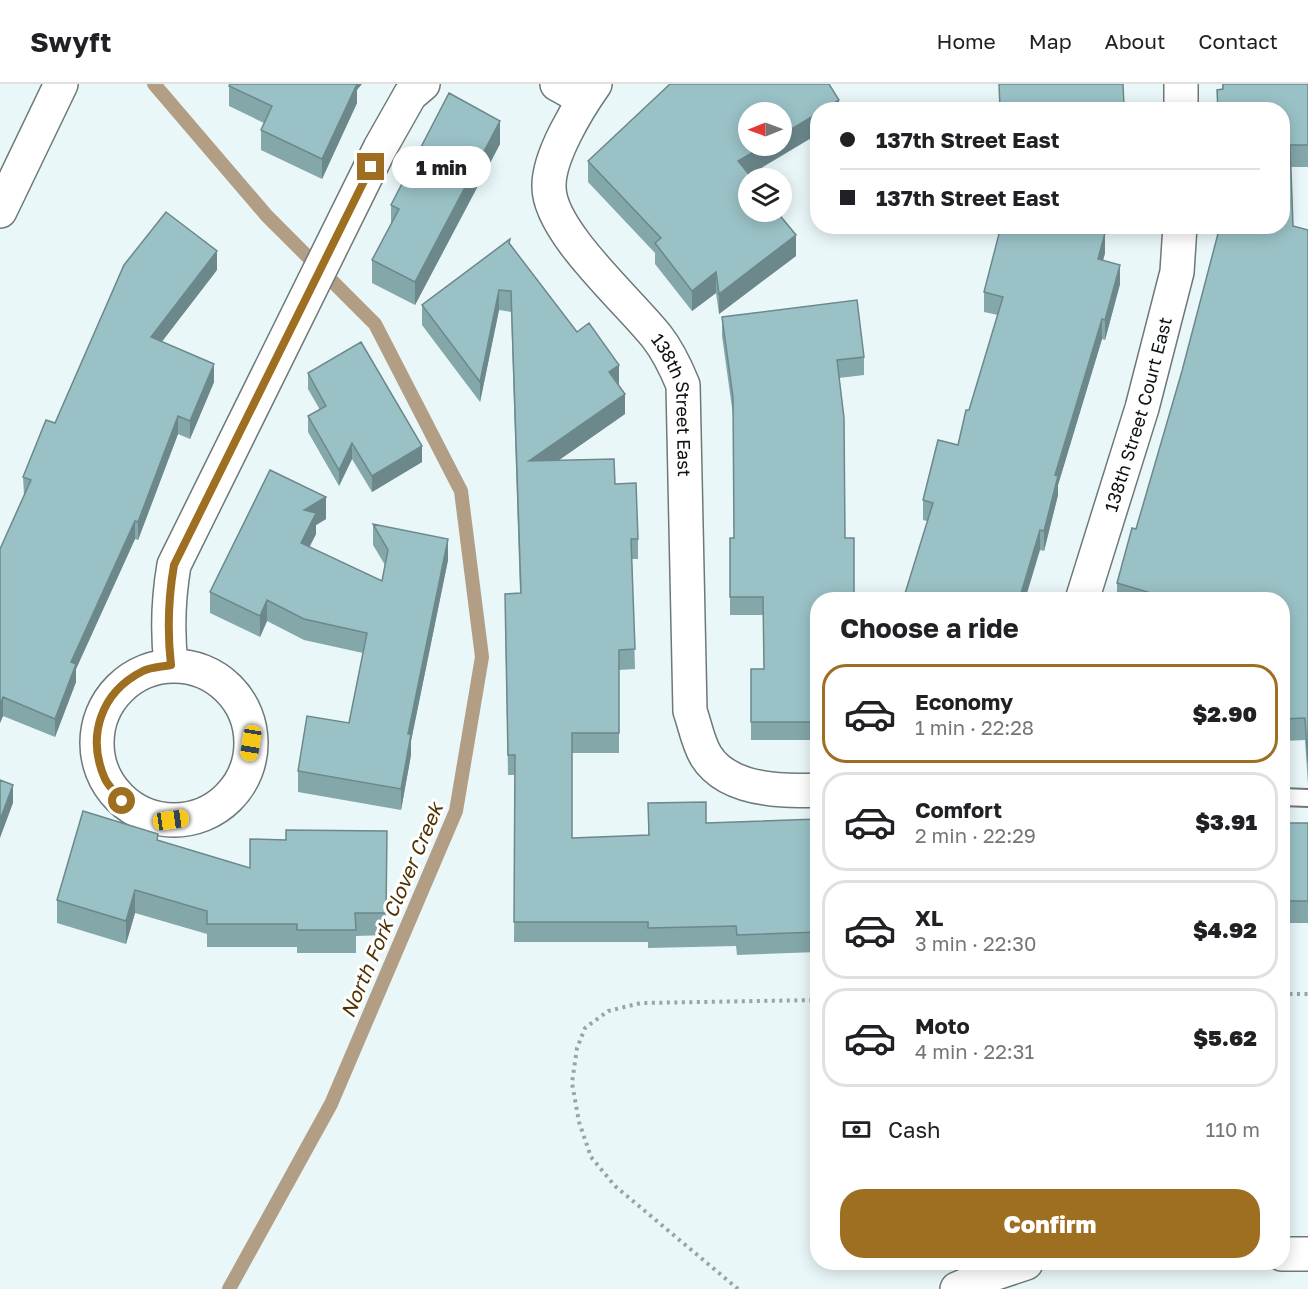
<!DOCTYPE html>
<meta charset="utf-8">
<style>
:root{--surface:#fff;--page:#f6f6f6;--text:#202124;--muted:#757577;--line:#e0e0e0;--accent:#9e6e21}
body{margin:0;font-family:"Golos Text",sans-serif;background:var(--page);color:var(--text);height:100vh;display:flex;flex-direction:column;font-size:22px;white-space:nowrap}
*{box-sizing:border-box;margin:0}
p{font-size:20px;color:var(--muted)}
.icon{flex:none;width:33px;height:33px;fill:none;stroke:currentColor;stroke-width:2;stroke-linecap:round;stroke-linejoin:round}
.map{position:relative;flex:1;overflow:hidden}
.sheet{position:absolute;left:810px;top:508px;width:480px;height:678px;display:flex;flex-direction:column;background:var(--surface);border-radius:24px;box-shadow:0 3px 15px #0003}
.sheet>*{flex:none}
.guide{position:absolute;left:810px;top:18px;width:480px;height:132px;border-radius:24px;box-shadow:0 3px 15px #0003;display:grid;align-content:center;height:132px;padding:0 30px;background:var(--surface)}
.needle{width:39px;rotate:269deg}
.tools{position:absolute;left:738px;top:18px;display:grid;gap:12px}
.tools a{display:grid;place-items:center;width:54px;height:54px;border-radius:50%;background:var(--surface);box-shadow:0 3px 15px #0003;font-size:30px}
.end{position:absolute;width:27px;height:27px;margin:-14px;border:8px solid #9e6e21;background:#fff;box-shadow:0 0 0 3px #fff}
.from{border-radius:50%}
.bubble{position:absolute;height:42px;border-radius:21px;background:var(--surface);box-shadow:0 3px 15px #0003;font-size:20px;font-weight:800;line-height:42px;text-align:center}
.car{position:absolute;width:18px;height:36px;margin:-18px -9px;border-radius:8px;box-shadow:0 0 4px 2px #0007;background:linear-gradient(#f5c518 24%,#345 0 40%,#f5c518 0 76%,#345 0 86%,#f5c518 0)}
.guide b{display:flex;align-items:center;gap:21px;height:57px;font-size:22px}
.guide b+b{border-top:2px solid var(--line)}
.guide i{width:15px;height:15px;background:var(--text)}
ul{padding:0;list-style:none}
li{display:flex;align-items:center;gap:18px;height:99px;margin:0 12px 9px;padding:0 18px;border:3px solid var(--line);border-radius:24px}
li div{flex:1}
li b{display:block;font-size:22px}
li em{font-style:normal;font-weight:800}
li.current{border-color:var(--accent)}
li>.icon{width:54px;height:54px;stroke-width:1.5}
h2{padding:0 30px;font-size:27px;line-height:72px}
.pay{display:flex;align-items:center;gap:15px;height:66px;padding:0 30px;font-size:22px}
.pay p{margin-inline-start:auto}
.action{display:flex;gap:12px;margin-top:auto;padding:12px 30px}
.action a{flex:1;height:69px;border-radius:24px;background:var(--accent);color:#fff;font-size:24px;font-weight:800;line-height:69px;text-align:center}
header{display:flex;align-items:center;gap:36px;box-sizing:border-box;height:84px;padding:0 30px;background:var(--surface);border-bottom:2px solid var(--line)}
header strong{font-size:28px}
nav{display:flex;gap:33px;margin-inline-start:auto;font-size:21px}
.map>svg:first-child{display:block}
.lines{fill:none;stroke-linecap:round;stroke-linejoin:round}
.stream{stroke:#b29e84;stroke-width:14}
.lane-casing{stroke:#6e7879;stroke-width:20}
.street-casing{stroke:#6e7879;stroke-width:36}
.secondary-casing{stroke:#6e7879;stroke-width:36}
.path{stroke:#9aa4a4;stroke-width:4;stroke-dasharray:3 4.5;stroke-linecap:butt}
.lane{stroke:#fff;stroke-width:16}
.street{stroke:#fff;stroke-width:33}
.secondary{stroke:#fff;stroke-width:33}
.wall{fill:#84a7aa}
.shaded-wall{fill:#6c888b}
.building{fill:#9ac2c6;stroke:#6c888b;stroke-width:1.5}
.route{stroke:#9e6e21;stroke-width:8}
.labels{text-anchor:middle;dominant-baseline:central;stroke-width:6;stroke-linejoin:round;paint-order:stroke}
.street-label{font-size:18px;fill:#0e1212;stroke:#fff}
.water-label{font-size:20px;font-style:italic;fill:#4f3200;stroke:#fff}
</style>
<header>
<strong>Swyft</strong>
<nav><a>Home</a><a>Map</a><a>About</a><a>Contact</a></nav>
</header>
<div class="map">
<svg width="1308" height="1205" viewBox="0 0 1308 1205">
<rect width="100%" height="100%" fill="#eaf7f8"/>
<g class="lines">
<path class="stream" d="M 154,0 L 267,132 L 375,240 L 461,407 L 482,573 L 456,727 L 331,1020 L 229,1205"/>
<defs>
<path id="lane" d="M 1282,713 L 1308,714"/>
<g id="street">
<path d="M 557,0 L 584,15"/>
<path id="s1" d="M 595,0 C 578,24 548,73 549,103 C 549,148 629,217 657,253 C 668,267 676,284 683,301 L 690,627 C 695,641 698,659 706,672 C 727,706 781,708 818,706"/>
<path d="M 1181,0 L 1181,26"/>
<path id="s2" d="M 1082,516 L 1142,324 L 1177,188 L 1180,142"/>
<path d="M 171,581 C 167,546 168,516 174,481 L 380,64 L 410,11 L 423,0"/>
<circle cx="174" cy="659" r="77"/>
<path d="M 1282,1170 L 1308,1170"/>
<path d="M 957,1205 L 987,1192 L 1026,1179"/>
</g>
<path id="secondary" d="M 0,127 L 61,0"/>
</defs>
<use href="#lane" class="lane-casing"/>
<use href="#street" class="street-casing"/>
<use href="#secondary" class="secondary-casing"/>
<path class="path" d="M 1282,910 L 1308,910
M 738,1205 L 615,1102 L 591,1073 L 579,1038 L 572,999 L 577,964 L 585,944 L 608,927 L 641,919 L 818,916"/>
<use href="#lane" class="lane"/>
<use href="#street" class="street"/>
<use href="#secondary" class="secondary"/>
</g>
<path class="wall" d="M 1222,0 L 1308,0 L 1308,83 L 1291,83 L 1293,142 L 1308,146 L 1308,701 L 1305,656 L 1282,657 L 1282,516 L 1117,516 L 1117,499 L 1282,26 L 1217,26 L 1217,6 L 1222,5 Z
M 229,2 L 357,6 L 357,19 L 322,95 L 261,66 L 261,46 L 264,39 L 229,22 Z
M 839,26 L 749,91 L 796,172 L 719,230 L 716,209 L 692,227 L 655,180 L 655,169 L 588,98 L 588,77 Z
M 500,60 L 415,221 L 372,199 L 372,176 L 391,140 L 391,121 Z
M 510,160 L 577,248 L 619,301 L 625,330 L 559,376 L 615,400 L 638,455 L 638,475 L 632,475 L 635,585 L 619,586 L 619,669 L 572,669 L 572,754 L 648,751 L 648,719 L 706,739 L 818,735 L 818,868 L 737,871 L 736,862 L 648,864 L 648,858 L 514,858 L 515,691 L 508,691 L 505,530 L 520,509 L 511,228 L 499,226 L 480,318 L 422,241 L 422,221 Z
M 1105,169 L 1103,176 L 1120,200 L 1105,256 L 1102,255 L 1058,401 L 1058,411 L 1044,467 L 923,436 L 923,416 L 958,361 L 998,231 L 984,228 L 984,208 Z
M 217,186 L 161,258 L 214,298 L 190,355 L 178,350 L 138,456 L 135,455 L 76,585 L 76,598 L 55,653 L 3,632 L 0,639 L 24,411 L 23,393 Z
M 722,233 L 864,273 L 864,291 L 839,294 L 818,516 L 818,656 L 751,656 L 751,585 L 764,585 L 763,531 L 730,531 L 730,454 L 734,454 L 733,331 L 722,252 Z
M 308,289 L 422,378 L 372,408 L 352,375 L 339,402 L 308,348 L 308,332 L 320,326 L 308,305 Z
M 270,386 L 326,435 L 316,441 L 316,450 L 309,463 L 382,497 L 385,481 L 373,461 L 373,440 L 448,476 L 411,657 L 411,671 L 401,726 L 298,708 L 298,687 L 349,639 L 363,569 L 304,556 L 267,537 L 260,553 L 210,529 L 210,508 Z
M 1282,739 L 1308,739 L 1308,839 L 1282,839 Z
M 387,747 L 386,851 L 356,852 L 356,869 L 297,869 L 297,863 L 207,863 L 207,850 L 135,829 L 126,860 L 57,839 L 57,816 L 158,756 L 250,784 L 286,756 Z"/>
<path class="shaded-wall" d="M 350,0 L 362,0 L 357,6 L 357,19 L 322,95 L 322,75 Z
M 839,16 L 839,26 L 823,26 Z
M 818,29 L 818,50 L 738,98 L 738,77 L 764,62 L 782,62 L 782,51 Z
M 500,37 L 500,60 L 415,221 L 415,198 Z
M 1105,149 L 1105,169 L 1098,195 L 1098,175 Z
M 796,151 L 796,172 L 719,230 L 719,210 Z
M 217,167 L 217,186 L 151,272 L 151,253 Z
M 1120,181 L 1120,200 L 1105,256 L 1105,236 Z
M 716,188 L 716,209 L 692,227 L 692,207 Z
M 499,206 L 499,226 L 480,318 L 480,298 Z
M 1102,235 L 1102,255 L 1058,401 L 1058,411 L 1044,467 L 1044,447 L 1055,391 Z
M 214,280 L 214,298 L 190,355 L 190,337 Z
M 619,281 L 619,301 L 609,288 Z
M 625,310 L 625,330 L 529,397 L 529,377 Z
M 178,332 L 178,350 L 138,456 L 138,438 Z
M 352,359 L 352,375 L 339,402 L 339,386 Z
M 422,362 L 422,378 L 372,408 L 372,392 Z
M 326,413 L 326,435 L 316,441 L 316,450 L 301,480 L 301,459 L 304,426 Z
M 135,437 L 135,455 L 76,585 L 76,598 L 55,653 L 55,635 L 71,578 Z
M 1040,446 L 1040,466 L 1025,516 L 1019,516 Z
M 448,455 L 448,476 L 411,657 L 411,671 L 401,726 L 401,705 L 408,650 Z
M 267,516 L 267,537 L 260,553 L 260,532 Z
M 3,613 L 3,632 L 0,639 L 0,621 Z
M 13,701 L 13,719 L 0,754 L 0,736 Z
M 135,806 L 135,829 L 126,860 L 126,837 Z"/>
<path class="building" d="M 230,0 L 357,0 L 322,75 L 261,46 L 272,22 L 229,2 Z
M 670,0 L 829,0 L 839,16 L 823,26 L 818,26 L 818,29 L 782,51 L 782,28 L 748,28 L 748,62 L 764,62 L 738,77 L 752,94 L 748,94 L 748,128 L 777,128 L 796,151 L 719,210 L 716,188 L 692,207 L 655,159 L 661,154 L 588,77 Z
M 999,0 L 1123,0 L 1124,22 L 1128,22 L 1128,26 L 997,26 L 997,24 L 1000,24 Z
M 1223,0 L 1308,0 L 1308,61 L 1290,61 L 1293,142 L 1308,146 L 1308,679 L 1305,634 L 1282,635 L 1282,516 L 1160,516 L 1161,512 L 1117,499 L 1132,444 L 1136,445 L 1182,287 L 1220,142 L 1282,142 L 1282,26 L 1218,26 L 1217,6 L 1223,5 Z
M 449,9 L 500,37 L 415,198 L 372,176 L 399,125 L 391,121 Z
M 166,128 L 217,167 L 151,253 L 214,280 L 190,337 L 178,332 L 138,438 L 135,437 L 71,578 L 76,580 L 55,635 L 3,613 L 0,621 L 0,465 L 31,396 L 23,393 L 46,336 L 55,339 L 124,181 Z
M 1001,142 L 1085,142 L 1085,143 L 1105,149 L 1098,175 L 1120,181 L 1105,236 L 1102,235 L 1055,391 L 1058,392 L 1044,447 L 1040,446 L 1019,516 L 903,516 L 933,419 L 923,416 L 938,356 L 958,361 L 966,326 L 969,326 L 1003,213 L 984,208 Z
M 510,155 L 509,159 L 577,248 L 589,239 L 619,281 L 609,288 L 625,310 L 529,377 L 614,375 L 615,400 L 636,399 L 638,455 L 631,455 L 635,565 L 619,566 L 619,649 L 572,649 L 572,754 L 649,751 L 648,719 L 706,718 L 706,739 L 818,735 L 818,848 L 737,851 L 736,842 L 648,844 L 648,838 L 514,838 L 515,671 L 508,671 L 505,510 L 521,509 L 511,207 L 499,206 L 480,298 L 422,221 Z
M 857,216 L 864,273 L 837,276 L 844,334 L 845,454 L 854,454 L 854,516 L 818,516 L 818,638 L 751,638 L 751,585 L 764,585 L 763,513 L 730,513 L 730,454 L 734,454 L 733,313 L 722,233 Z
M 361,258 L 422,362 L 372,392 L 352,359 L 339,386 L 308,332 L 326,322 L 308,289 Z
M 270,386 L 326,413 L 304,426 L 316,429 L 301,459 L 382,497 L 388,466 L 373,440 L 448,455 L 408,650 L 411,650 L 401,705 L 298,687 L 307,632 L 349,639 L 367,549 L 304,535 L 267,516 L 260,532 L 210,508 Z
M 0,696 L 13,701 L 0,736 Z
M 83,727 L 158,750 L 157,756 L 250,784 L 250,755 L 286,756 L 286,746 L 387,747 L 386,829 L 355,829 L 356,846 L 297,846 L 297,840 L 207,840 L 207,827 L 135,806 L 126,837 L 57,816 Z
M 1282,739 L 1308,739 L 1308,817 L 1282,817 Z"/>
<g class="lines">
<path class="route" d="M 122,717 C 117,710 109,703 105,695 C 86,652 101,608 143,587 C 151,583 162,583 171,581 C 167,546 168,516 174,481 L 371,83"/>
</g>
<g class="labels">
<g class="street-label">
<text stroke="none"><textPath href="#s1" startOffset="374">138th Street East</textPath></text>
<text stroke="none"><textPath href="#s2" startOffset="194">138th Street Court East</textPath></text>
</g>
<g class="water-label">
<text transform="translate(391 826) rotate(-67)">North Fork Clover Creek</text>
</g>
</g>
</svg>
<div class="tools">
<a><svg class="needle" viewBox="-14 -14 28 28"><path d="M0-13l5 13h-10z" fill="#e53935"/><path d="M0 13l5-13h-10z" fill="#757577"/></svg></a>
<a><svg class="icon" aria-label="layers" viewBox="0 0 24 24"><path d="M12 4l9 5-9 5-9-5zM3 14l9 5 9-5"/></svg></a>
</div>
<i class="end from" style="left:122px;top:717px"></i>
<i class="end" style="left:371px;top:83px"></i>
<div class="bubble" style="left:392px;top:62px;width:99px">1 min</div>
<i class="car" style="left:251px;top:659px;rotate:189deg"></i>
<i class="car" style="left:171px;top:736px;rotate:82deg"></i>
<div class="guide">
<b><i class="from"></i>137th Street East</b>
<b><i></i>137th Street East</b>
</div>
<section class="sheet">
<h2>Choose a ride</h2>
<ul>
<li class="current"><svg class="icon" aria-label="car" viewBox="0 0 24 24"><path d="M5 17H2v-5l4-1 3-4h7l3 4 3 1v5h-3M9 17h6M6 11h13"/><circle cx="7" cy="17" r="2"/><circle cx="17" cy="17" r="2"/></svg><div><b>Economy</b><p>1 min · 22:28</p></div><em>$2.90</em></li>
<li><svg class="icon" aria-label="car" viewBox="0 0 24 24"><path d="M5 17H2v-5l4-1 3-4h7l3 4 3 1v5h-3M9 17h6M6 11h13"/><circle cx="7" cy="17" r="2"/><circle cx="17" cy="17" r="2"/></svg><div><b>Comfort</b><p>2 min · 22:29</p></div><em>$3.91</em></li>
<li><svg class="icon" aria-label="car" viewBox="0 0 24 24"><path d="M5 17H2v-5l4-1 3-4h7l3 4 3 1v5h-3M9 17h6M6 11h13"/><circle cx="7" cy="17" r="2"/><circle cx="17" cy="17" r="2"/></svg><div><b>XL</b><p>3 min · 22:30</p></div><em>$4.92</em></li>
<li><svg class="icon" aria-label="car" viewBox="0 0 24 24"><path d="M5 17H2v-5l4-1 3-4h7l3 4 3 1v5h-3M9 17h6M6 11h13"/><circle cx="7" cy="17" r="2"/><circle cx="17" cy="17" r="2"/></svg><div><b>Moto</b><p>4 min · 22:31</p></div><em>$5.62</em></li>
</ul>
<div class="pay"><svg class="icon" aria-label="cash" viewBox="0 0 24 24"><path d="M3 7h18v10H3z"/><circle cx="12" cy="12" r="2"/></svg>Cash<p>110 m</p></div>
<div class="action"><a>Confirm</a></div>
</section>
</div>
